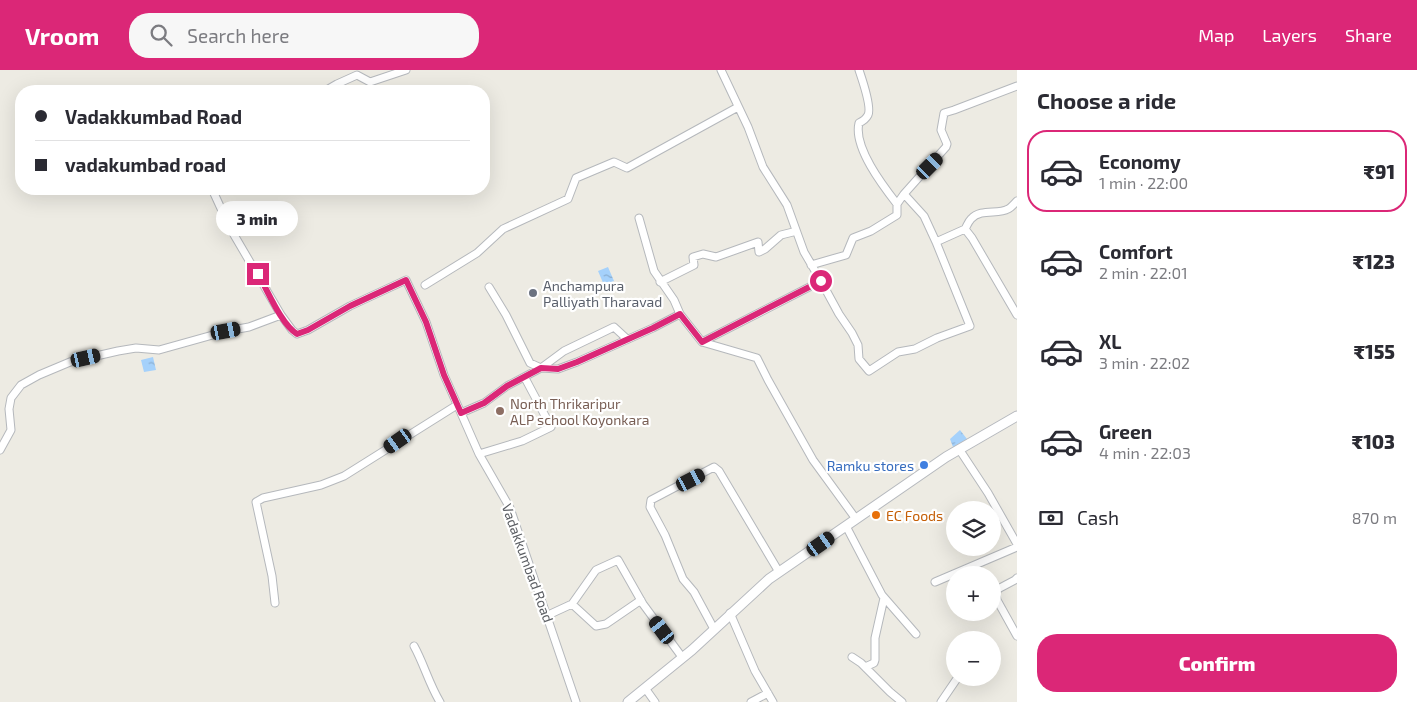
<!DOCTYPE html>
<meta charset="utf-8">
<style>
:root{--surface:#fff;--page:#f7f7f7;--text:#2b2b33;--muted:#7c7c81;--line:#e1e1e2;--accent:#db2777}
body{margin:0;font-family:"Exo 2",sans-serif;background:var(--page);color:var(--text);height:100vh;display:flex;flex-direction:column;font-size:19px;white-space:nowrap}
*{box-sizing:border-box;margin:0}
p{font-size:16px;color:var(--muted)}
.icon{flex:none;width:28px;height:28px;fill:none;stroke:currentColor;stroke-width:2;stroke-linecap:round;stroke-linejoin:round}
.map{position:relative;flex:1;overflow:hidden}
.panel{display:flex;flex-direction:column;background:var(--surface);width:400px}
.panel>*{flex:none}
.hud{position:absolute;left:15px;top:15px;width:475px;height:110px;border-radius:20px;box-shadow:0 5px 20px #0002;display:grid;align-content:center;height:110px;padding:0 20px;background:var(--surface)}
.fabs{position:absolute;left:946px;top:431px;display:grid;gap:10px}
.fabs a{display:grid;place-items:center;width:55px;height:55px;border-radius:50%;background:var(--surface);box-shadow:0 5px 20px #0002;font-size:25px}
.end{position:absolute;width:22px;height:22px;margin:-11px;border:6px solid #db2777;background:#fff;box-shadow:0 0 0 2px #fff}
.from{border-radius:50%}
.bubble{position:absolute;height:35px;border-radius:18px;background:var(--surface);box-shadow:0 5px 20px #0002;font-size:16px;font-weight:800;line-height:35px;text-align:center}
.car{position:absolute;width:15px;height:30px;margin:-15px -8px;border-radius:6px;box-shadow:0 0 4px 1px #0007;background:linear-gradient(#222 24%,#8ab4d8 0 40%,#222 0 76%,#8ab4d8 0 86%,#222 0)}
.hud b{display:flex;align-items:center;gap:18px;height:48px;font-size:19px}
.hud b+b{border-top:1px solid var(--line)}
.hud i{width:12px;height:12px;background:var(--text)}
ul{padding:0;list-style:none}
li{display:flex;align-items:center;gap:15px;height:82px;margin:0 10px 8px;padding:0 10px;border:2px solid transparent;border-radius:20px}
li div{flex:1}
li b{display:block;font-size:19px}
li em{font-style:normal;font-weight:800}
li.on{border-color:var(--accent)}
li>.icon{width:45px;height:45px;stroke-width:1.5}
h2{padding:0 20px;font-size:22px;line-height:60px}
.pay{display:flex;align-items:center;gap:12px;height:55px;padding:0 20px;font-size:19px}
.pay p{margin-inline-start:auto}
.button{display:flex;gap:10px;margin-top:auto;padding:10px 20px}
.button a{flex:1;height:58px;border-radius:20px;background:var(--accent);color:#fff;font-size:20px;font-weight:800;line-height:58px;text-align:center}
header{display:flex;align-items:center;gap:30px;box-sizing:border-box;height:70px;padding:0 25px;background:var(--accent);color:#fff}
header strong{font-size:24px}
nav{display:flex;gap:28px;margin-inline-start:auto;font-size:18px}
.search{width:350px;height:45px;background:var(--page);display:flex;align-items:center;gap:12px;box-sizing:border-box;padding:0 18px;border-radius:20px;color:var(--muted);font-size:19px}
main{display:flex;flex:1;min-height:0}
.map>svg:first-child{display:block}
.water{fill:url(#water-ripples)}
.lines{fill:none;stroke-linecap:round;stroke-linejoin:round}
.minor-casing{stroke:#b5b8bc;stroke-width:9}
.secondary-casing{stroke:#b6b9be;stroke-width:11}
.minor{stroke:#fff;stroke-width:7}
.secondary{stroke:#fff;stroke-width:9}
.route{stroke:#db2777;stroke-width:6}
.worship-dot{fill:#6b7280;stroke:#fff;stroke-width:2}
.education-dot{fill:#8d6e63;stroke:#fff;stroke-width:2}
.shop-dot{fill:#3f7fe0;stroke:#fff;stroke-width:2}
.food-dot{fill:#e8710a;stroke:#fff;stroke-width:2}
.labels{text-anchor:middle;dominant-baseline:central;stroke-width:4.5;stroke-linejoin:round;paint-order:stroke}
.worship-label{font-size:14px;fill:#5b616d;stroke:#fff;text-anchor:start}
.education-label{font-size:14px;fill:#785e54;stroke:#fff;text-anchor:start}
.shop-label{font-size:14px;fill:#366cbe;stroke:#fff;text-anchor:end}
.food-label{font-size:14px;fill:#c56008;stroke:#fff;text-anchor:start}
.street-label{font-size:14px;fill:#5b5e63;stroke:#fff}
</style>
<header>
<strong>Vroom</strong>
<div class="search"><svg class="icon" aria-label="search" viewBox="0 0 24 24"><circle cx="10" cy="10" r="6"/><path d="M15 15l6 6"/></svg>Search here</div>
<nav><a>Map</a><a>Layers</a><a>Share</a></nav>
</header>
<main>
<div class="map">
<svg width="1017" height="632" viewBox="0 0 1017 632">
<defs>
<pattern id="water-ripples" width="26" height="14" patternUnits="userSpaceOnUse" patternTransform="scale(1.25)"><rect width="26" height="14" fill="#a5d1fb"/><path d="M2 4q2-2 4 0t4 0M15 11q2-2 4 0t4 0" fill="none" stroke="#89adcf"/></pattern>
</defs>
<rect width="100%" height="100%" fill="#edebe3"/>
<path class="water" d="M 608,197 L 614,211 L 604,215 L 598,201 Z
M 153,287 L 156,300 L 144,302 L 141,290 Z
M 960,360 L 967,369 L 953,377 L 950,369 Z"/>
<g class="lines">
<defs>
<path id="minor" d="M 721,0 L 748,57 L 763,97 L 787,135 L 804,182 L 821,211
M 859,0 C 862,9 872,37 868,45 C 866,49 863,51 859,53 C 853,77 883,116 897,134 L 904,124 L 946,77 L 947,74 L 941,60 L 944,43 L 954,40 L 1017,16
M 325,21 L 337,14 L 357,5 L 370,12 L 406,0
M 212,119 L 230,158 L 281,245 L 292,260 L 297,264 L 308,260 L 350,236 L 406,210 L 426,252 L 444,305 L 461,343
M 904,124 L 924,146 L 936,172
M 639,148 L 654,201 L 674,230 L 680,244
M 965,159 C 967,156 968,152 971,149 C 981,138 998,145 1008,139 C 1011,138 1014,134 1017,131
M 811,195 L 846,185 L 853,168 L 871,161 L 897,145 L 897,134
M 660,212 L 694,195 L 693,187 L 703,184 L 716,187 L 758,172 L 759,182 L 765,179 L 781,165 L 793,162
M 425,215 L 477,183 L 503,159 L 568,129 L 576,108 L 614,92 L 627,98 L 738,37
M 489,217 L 506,245 L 530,293 L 541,298 L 564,281 L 614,257 L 627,269
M 702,272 L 757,288 L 768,310 L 813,390 L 856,449
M 959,379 L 988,423 L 1017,474
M 0,380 L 11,360 L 9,339 L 11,328 L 21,315 L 39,305 L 70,292 L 118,281 L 136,278 L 159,280 L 227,261 L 249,257 L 281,245
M 479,384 L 522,371 L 551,357 L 525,308
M 846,456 L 882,525 L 916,564
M 1017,508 L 1015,510 L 998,519 L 996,524 L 997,530 L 1017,566
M 935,512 L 1017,477
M 275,533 L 272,506 L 256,432 L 263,428 L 321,415 L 344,406 L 457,335
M 572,534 L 596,500 L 618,490 L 643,534 L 682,587
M 730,543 L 755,601 L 773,632
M 546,546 L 572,534 L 596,556 L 606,554 L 641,530
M 714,559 L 694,522 L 683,509 L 665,465 L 650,437 L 651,430 L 714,397 L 719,401 L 779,502
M 414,576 C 424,594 429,614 440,632
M 852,587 L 861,593 L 890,622 L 902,632
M 865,597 L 874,593 L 875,590 L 875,568 L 884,528
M 645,618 L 655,632
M 576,632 L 510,438 L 479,384 L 461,343 L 484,333 L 507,316 L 541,298 L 558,299 L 577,292 L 653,258 L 680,244 L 702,272 L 821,211 L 839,244 L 852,263 L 858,275 L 859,289 L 869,301 L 898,282 L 915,279 L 937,268 L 970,256 L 936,172 L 965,159 L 972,168 L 1017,245
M 751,632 L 768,623
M 941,632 L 956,610"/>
<path id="secondary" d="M 628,632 L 692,580 L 769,509 L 946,387 L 1017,346"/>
</defs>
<use href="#minor" class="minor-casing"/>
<use href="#secondary" class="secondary-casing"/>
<use href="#minor" class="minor"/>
<use href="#secondary" class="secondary"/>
</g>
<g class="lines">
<path class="route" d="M 258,204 C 268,221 281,254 297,264 L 308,260 L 350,236 L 406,210 L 426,252 L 444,305 L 461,343 L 484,333 L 507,316 L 541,298 L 558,299 L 577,292 L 653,258 L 680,244 L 702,272 L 821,211"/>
</g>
<circle class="worship-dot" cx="533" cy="223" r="5"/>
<circle class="education-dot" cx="500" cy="341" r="5"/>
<circle class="shop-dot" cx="924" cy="395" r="5"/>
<circle class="food-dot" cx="876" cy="445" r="5"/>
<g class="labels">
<g class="worship-label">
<text x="543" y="215">Anchampura<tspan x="543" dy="16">Palliyath Tharavad</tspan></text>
</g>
<g class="education-label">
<text x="510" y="333">North Thrikaripur<tspan x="510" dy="16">ALP school Koyonkara</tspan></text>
</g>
<g class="shop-label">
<text x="914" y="395">Ramku stores</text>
</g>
<g class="food-label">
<text x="886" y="445">EC Foods</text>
</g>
<g class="street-label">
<text transform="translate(528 493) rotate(70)">Vadakkumbad Road</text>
</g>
</g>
</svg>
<div class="fabs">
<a><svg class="icon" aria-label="layers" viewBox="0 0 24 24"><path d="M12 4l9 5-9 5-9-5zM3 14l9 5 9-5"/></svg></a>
<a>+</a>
<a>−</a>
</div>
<i class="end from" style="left:821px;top:211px"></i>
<i class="end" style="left:258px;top:204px"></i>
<div class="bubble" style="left:216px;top:131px;width:82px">3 min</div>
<i class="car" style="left:930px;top:96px;rotate:45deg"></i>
<i class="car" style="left:226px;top:261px;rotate:79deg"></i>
<i class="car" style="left:86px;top:288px;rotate:77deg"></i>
<i class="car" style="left:398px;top:371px;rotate:235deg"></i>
<i class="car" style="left:691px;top:410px;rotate:63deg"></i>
<i class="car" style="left:821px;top:474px;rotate:55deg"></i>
<i class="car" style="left:662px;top:560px;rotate:323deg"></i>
<div class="hud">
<b><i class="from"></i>Vadakkumbad Road</b>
<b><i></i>vadakumbad road</b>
</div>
</div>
<section class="panel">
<h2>Choose a ride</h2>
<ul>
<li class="on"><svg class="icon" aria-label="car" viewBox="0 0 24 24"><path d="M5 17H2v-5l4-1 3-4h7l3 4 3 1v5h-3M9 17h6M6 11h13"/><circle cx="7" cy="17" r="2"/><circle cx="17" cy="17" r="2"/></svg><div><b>Economy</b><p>1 min · 22:00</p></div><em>₹91</em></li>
<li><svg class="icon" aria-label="car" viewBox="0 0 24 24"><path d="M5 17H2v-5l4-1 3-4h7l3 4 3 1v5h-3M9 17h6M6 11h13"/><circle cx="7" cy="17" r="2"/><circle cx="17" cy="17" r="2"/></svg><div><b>Comfort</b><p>2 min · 22:01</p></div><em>₹123</em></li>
<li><svg class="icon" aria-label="car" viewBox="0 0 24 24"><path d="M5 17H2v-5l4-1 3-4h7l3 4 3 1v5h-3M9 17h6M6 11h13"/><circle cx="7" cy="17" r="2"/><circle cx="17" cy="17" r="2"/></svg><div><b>XL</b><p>3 min · 22:02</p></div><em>₹155</em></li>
<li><svg class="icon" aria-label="car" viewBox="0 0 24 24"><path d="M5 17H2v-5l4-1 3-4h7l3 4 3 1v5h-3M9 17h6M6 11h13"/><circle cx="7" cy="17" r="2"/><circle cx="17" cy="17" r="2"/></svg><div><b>Green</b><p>4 min · 22:03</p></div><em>₹103</em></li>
</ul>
<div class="pay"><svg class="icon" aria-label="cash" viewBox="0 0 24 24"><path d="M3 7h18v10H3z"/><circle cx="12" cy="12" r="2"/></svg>Cash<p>870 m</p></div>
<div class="button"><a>Confirm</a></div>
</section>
</main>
